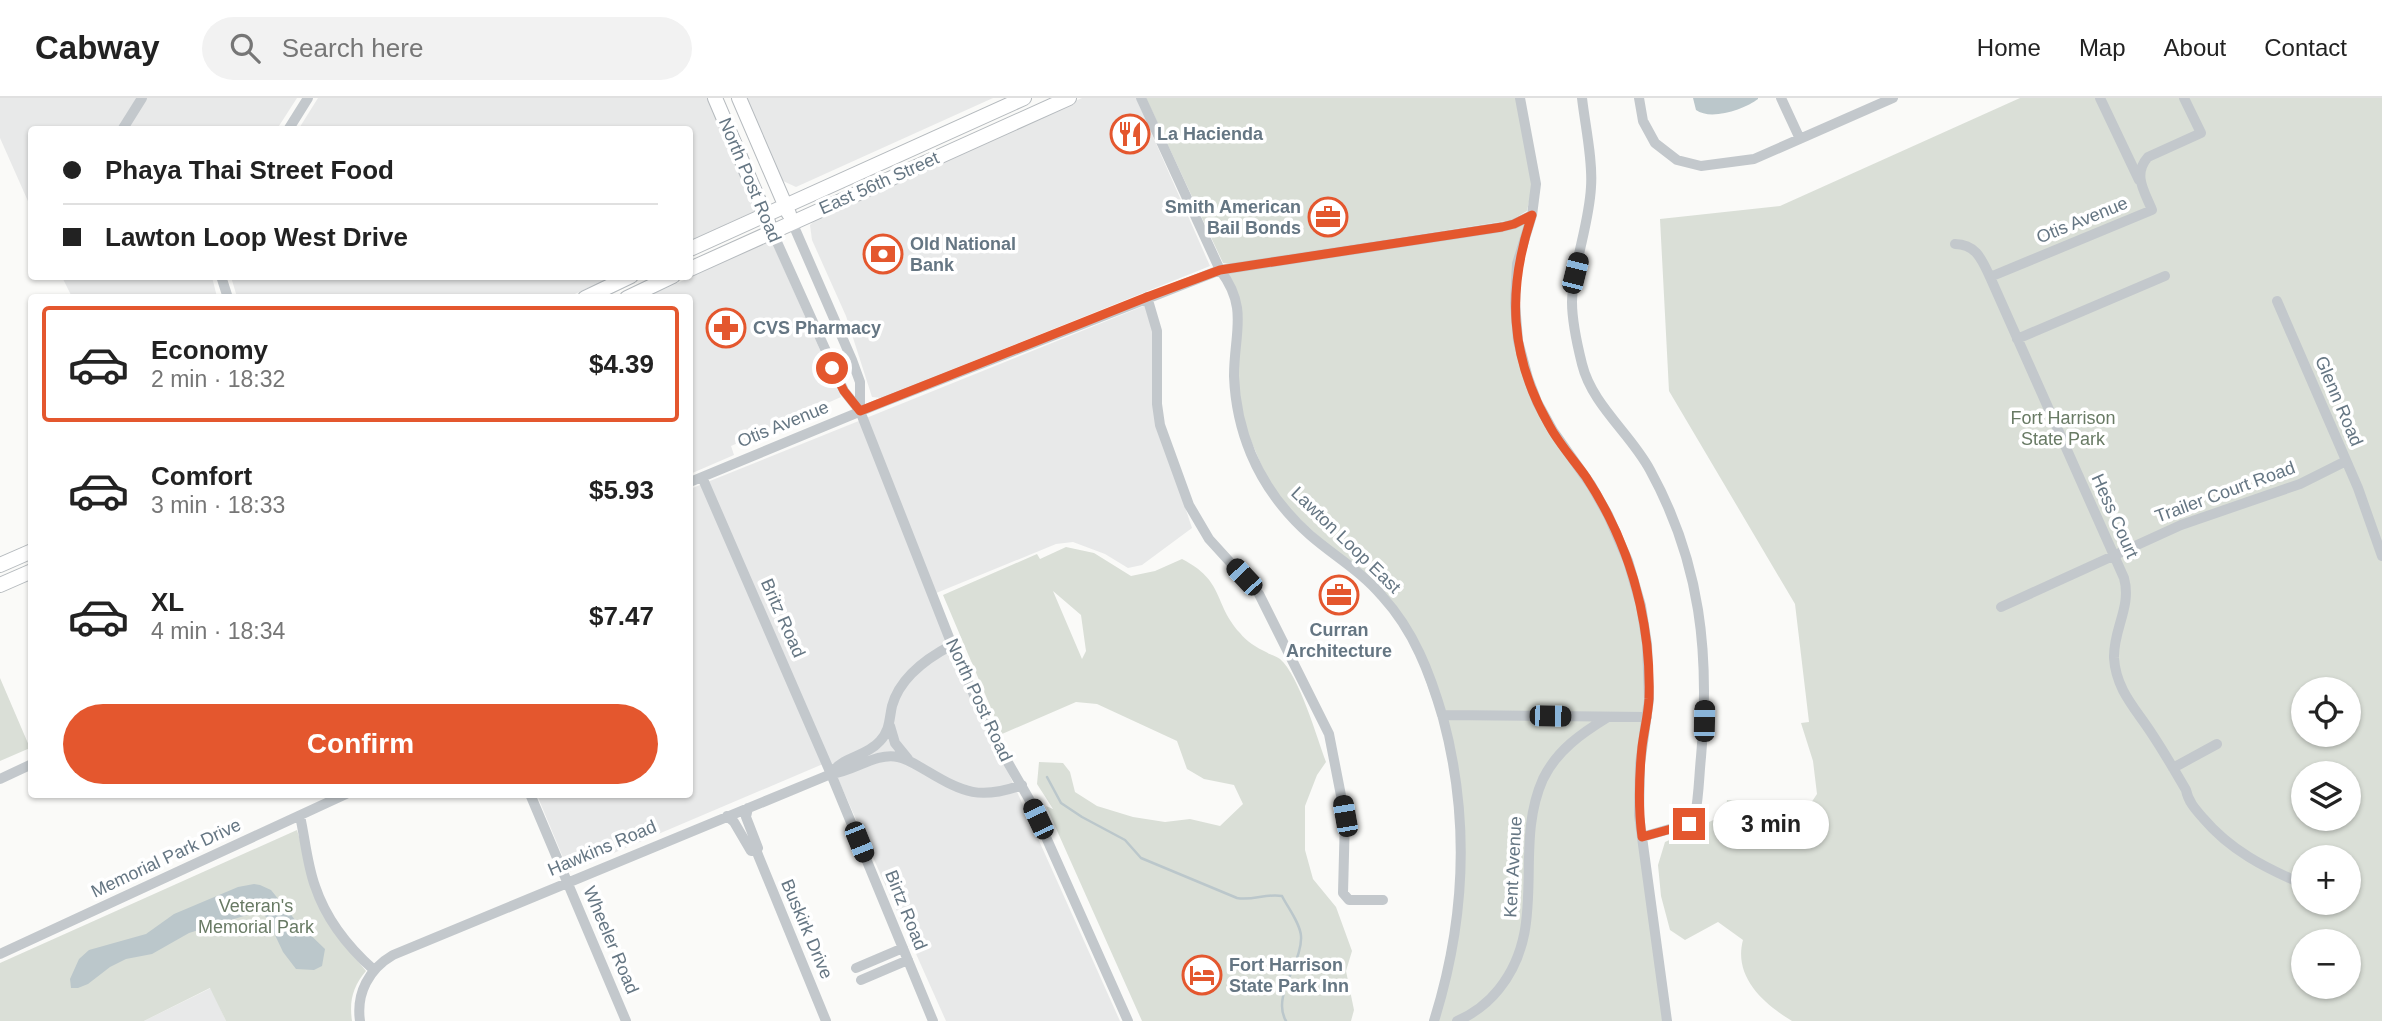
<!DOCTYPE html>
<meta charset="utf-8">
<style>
:root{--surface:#fff;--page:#f2f2f2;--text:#222;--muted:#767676;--line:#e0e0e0;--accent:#e4572e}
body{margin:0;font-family:Helvetica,sans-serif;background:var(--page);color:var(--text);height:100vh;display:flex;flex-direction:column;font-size:26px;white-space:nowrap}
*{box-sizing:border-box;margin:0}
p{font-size:23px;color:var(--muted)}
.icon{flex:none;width:38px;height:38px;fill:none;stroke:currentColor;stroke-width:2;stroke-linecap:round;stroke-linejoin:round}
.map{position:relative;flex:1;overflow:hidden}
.side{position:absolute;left:28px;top:196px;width:665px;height:504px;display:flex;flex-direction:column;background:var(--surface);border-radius:7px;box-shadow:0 2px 5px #0004}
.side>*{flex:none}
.banner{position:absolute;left:28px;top:28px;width:665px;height:154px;border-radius:7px;box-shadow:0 2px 5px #0004;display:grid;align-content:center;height:154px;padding:0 35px;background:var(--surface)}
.tools{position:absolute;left:2291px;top:579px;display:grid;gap:14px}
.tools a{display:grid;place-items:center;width:70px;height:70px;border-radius:50%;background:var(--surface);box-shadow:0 2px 5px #0004;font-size:35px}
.end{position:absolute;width:32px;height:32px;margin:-16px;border:9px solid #e4572e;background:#fff;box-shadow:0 0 0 4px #fff}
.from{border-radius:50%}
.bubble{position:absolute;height:49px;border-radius:24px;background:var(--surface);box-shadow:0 2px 5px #0004;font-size:23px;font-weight:700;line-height:49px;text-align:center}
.car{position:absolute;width:21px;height:42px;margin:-21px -10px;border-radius:9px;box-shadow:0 0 5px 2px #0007;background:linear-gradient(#222 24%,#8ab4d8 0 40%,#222 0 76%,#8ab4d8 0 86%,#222 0)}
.banner b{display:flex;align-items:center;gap:24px;height:66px;font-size:26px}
.banner b+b{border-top:2px solid var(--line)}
.banner i{width:18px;height:18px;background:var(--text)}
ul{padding:12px 0 0;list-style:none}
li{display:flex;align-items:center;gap:21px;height:116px;margin:0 14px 10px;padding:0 21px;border:4px solid transparent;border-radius:7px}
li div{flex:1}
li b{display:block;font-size:26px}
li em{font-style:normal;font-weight:700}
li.active{border-color:var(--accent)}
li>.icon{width:63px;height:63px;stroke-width:1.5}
.action{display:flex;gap:14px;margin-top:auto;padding:14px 35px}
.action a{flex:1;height:80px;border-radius:42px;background:var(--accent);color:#fff;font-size:28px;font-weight:700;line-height:80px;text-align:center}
header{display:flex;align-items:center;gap:42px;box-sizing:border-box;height:98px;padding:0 35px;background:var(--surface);border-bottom:2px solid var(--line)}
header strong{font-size:33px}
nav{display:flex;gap:38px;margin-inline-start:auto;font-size:24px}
.search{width:490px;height:63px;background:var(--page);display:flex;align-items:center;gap:18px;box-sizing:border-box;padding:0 24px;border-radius:38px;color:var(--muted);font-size:26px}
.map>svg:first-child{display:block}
.built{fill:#e8e9e9}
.green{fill:#dadfd7;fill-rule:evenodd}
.water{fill:#bbc7cb}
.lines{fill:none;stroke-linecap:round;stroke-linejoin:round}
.stream{stroke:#bbc7cb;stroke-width:2.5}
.major-casing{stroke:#b5babe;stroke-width:16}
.minor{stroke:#c3c8cc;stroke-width:10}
.major{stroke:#fff;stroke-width:14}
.route{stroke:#e4572e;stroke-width:9}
.labels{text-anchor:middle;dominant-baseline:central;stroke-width:7;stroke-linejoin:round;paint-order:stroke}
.poi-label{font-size:18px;font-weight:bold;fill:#657683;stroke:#fff;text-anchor:start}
.street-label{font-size:18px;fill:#657683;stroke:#fff}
.park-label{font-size:18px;fill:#687a64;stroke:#fff}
</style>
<header>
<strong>Cabway</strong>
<div class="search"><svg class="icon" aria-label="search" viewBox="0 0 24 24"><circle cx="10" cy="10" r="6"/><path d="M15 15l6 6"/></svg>Search here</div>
<nav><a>Home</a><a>Map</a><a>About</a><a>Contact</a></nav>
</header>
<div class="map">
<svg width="2382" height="923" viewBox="0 0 2382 923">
<rect width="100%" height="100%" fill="#fafaf8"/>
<path class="built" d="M 0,0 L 297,0 L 277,31 L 32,32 L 31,110 L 0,40 Z
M 318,0 L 708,0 L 755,113 L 690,143 L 690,32 L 298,32 Z
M 745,0 L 993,0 L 796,89 L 783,83 Z
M 1082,0 L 1136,0 L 1210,168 L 882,300 L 872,299 L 846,218 L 812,142 L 810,127 L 817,120 L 840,108 Z
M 771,142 L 841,299 L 731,348 L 734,357 L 690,376 L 690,200 L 645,200 Z
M 62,179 L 212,179 L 217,199 L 72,199 Z
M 231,179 L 231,178 L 612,179 L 566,200 L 237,199 Z
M 1146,207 L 1151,214 L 1159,330 L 1192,430 L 1142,467 L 1128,470 L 1105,456 L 1073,444 L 1056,446 L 929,498 L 1120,923 L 946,923 L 830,663 L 569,774 L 537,697 L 690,696 L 690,391 Z
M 211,890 L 226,923 L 144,923 Z"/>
<path class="green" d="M 1146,0 L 1517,0 L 1533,85 L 1527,113 L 1512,122 L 1230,166 L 1223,165 Z
M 2020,0 L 2382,0 L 2382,923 L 1792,923 C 1764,906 1733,879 1743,842 L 1718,824 L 1685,842 L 1670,832 L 1661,798 L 1658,767 L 1665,744 L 1720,719 L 1726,711 L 1727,702 L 1806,706 L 1811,705 L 1817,696 L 1813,663 L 1801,625 L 1809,624 L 1795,506 L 1669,293 L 1660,121 L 1780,108 ZM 2303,592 L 2348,592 L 2348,637 L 2303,637 ZM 2303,676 L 2348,676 L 2348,721 L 2303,721 ZM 2303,760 L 2348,760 L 2348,805 L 2303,805 ZM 2303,844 L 2348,844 L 2348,889 L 2303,889 Z
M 1532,117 L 1515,187 L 1528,280 L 1619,440 L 1647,546 L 1639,691 L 1667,923 L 1434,923 L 1460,782 L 1450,651 L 1409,535 L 1344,462 L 1274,397 L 1238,312 L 1238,218 L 1220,172 L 1502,129 Z
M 1066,449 L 1094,455 L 1131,478 L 1155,473 L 1182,461 C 1225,483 1213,505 1240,535 C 1246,543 1257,550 1266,554 C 1270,557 1277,558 1280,561 C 1299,577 1317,640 1326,664 L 1317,677 L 1305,708 L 1305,752 L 1313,781 L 1336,809 L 1352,853 L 1346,873 L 1354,912 L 1351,923 L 1142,923 L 1046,708 L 1053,711 L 1037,686 L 1039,664 L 1063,665 L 1070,674 L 1075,694 L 1097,708 L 1133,719 L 1165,724 L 1190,721 L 1220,728 L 1243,706 L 1234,687 L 1204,681 L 1187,671 L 1177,643 L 1097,606 L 1076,604 L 1002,636 L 943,497 L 1037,456 L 1040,461 ZM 1053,493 L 1081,517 L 1086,553 L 1082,561 Z
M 0,580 L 30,650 L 0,663 Z
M 297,732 C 310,778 334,836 366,873 C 353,888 349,903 352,923 L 226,923 L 210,890 L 144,923 L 0,923 L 0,865 Z"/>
<path class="water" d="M 1693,0 L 1758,0 L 1758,1 C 1745,11 1711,23 1696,12 Z
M 254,786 L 260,787 L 271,792 L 296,823 L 325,851 L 322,868 L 314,872 L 296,871 L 283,854 L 267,820 L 260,813 L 189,835 L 152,856 L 126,861 L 110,869 L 88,886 L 78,890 L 71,890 L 70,881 L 79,861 L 89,852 L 146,836 L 174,816 L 238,789 Z"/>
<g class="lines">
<path class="stream" d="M 1047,679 L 1061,705 L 1082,719 L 1125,742 L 1141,760 L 1237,800 C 1253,803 1266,795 1282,798 C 1288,810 1300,825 1301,838 C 1303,864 1271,898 1286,923"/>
<defs>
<path id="major" d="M 715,0 L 768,124
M 739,0 L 789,116
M 690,151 L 1024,0
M 690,171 L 1069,0
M 585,200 L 631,178
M 627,200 L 673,178
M 0,467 L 32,453
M 0,487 L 32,473"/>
</defs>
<use href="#major" class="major-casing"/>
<path class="minor" d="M 1141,0 L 1220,172 C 1249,210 1234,235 1234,278 C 1235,305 1241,332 1251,356 C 1264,387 1284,414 1310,437 C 1334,458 1361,473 1382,498 C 1414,533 1430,575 1443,620 C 1470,721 1465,824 1434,923
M 1520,0 L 1536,86 L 1532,117 L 1517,166 L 1515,205 L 1518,243 L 1528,280 L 1537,304 L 1553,333 L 1591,387 L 1608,417 L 1628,463 L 1641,508 L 1647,546 L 1649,601 L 1640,666 L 1639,717 L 1667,923
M 1582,0 C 1585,27 1593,62 1591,89 C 1589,128 1573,165 1572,204 C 1572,225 1577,246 1582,266 C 1592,307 1631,336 1650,372 C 1701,465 1710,556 1701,659 C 1699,678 1699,698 1695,717 L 1687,726 L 1642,739
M 1639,0 L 1643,23 L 1655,45 L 1677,62 L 1701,68 L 1754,61 L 1893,0
M 1781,0 L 1800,41
M 2100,0 L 2139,82
M 122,32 L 142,0
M 288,32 L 308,0
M 792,124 L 852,262 L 860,284 L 860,313
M 772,133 L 844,293 L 860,313 L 952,547 L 978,606 L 995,642 L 1029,701 L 1128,923
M 1955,146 C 1976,146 1982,162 1990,179 L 2152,112 C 2145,94 2132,77 2148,59 L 2201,35 L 2184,0
M 221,178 L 228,200
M 1990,179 L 2124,480 C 2132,509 2113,531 2114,560 C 2116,592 2136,611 2152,636 C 2164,654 2175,673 2186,692 C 2188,703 2195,711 2203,720 C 2230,752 2265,770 2303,786
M 1147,199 L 1157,233 L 1157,306 L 1160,327 L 1189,407 L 1209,441 L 1259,496 L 1329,636 L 1345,718 L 1343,795 L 1349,802 L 1383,802
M 2277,203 L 2358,390 L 2382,458
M 2017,241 L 2165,178
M 702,379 L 831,676 L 933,923
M 690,384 L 876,307 L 1220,172 L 1502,129 L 1514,126 L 1532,117
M 2001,509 L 2181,427 L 2300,386 L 2346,363
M 1442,617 L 1647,619
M 890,628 L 895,645 L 908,661
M 2173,670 L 2217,646
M 831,676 C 841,659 866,659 880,643 C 890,632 889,622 892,608 C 900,579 927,560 952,547
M 0,681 L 32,666
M 530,696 L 626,923
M 300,718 C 305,740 307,766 315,788 C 326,821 348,849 374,872
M 727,718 L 734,724 L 751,753 L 754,753 L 758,750 L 746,719 L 748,710
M 756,752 L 826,923
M 0,856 L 346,696
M 856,870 L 903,850
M 861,882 L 908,862
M 360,923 C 356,895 369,871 393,857 L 831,676 C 853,674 876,654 898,659 C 908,661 918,668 927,673 C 964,695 980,702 1022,687
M 1457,923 C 1473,916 1488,905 1499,891 C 1550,828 1512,750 1543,681 C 1557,652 1582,635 1608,619"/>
<use href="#major" class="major"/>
</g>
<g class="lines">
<path class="route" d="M 832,270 L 844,293 L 860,313 L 1147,199 L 1220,172 L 1502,129 L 1514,126 L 1532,117 C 1507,192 1509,257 1549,327 C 1559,346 1574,362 1586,379 C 1611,417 1630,461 1640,506 C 1647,537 1650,570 1649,601 C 1648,617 1644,633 1642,649 C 1639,679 1638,709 1642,739 L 1689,726"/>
</g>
<defs>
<symbol id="restaurant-ring" viewBox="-11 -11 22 22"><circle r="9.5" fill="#fff" stroke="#e4572e" stroke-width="1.5"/><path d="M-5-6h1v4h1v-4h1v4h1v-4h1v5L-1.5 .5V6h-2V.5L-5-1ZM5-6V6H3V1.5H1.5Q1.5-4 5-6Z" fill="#e4572e"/></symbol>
<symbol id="office-ring" viewBox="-11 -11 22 22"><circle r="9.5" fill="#fff" stroke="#e4572e" stroke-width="1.5"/><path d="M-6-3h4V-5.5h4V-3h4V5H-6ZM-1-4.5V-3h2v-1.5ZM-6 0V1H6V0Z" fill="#e4572e"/></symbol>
<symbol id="bank-ring" viewBox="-11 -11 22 22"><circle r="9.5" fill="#fff" stroke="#e4572e" stroke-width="1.5"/><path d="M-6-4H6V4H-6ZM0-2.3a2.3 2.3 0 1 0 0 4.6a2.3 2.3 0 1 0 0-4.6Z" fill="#e4572e"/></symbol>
<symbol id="pharmacy-ring" viewBox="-11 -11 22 22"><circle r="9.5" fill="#fff" stroke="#e4572e" stroke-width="1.5"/><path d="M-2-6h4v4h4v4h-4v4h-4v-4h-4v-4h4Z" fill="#e4572e"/></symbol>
<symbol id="hotel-ring" viewBox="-11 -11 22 22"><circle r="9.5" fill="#fff" stroke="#e4572e" stroke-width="1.5"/><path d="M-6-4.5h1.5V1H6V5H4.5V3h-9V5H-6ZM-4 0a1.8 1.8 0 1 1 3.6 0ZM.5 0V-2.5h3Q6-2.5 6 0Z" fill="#e4572e"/></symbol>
</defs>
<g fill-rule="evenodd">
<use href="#restaurant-ring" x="1108" y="14" width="44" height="44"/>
<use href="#office-ring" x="1306" y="97" width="44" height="44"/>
<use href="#bank-ring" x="861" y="134" width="44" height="44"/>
<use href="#pharmacy-ring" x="704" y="208" width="44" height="44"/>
<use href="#office-ring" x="1317" y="475" width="44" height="44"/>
<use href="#hotel-ring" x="1180" y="855" width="44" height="44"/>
</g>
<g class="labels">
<g class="poi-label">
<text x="1157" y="36">La Hacienda</text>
<text x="1301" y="109" text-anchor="end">Smith American<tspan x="1301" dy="21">Bail Bonds</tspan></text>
<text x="910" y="146">Old National<tspan x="910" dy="21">Bank</tspan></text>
<text x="753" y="230">CVS Pharmacy</text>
<text x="1339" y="532" text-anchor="middle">Curran<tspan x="1339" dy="21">Architecture</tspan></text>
<text x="1229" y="867">Fort Harrison<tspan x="1229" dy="21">State Park Inn</tspan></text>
</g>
<g class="street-label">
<text transform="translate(750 82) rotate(67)">North Post Road</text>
<text transform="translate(879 85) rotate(-24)">East 56th Street</text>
<text transform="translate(2082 122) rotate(-22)">Otis Avenue</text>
<text transform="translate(2339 303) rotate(67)">Glenn Road</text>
<text transform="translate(783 326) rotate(-22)">Otis Avenue</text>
<text transform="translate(2225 394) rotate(-20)">Trailer Court Road</text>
<text transform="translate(2115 418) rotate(66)">Hess Court</text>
<text transform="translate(1346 442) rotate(44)">Lawton Loop East</text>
<text transform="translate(783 520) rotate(66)">Britz Road</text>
<text transform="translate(979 602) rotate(65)">North Post Road</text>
<text transform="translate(602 750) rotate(-23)">Hawkins Road</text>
<text transform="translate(166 760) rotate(-25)">Memorial Park Drive</text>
<text transform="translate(1513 769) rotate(-87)">Kent Avenue</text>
<text transform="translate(906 812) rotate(68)">Birtz Road</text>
<text transform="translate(807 831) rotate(67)">Buskirk Drive</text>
<text transform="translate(611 842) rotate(67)">Wheeler Road</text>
</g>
<g class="park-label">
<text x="2063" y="320">Fort Harrison<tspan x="2063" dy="21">State Park</tspan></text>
<text x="256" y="808">Veteran's<tspan x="256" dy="21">Memorial Park</tspan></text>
</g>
</g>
</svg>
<div class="tools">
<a><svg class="icon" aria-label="locate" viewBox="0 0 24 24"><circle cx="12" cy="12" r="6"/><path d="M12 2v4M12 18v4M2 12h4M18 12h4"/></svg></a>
<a><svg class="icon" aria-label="layers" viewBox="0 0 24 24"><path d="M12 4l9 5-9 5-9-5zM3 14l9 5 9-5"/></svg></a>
<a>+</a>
<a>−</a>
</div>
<i class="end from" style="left:832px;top:270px"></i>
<i class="end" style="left:1689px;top:726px"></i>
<div class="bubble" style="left:1713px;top:702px;width:116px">3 min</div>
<i class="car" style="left:1575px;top:175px;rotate:14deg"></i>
<i class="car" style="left:1244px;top:479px;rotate:317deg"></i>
<i class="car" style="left:1550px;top:618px;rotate:91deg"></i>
<i class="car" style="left:1704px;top:623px;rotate:1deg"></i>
<i class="car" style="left:1345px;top:718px;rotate:350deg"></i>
<i class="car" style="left:1038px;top:721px;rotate:335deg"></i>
<i class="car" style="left:859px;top:744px;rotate:158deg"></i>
<div class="banner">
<b><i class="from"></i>Phaya Thai Street Food</b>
<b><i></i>Lawton Loop West Drive</b>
</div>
<section class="side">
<ul>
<li class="active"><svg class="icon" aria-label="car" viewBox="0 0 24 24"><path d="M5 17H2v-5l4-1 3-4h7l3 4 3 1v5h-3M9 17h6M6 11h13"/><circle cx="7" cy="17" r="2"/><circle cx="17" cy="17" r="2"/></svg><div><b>Economy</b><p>2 min · 18:32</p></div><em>$4.39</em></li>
<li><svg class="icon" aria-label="car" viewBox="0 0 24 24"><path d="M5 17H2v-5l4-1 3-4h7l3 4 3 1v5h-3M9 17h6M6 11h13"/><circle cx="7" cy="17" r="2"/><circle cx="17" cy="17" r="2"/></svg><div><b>Comfort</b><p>3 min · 18:33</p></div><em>$5.93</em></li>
<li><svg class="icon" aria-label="car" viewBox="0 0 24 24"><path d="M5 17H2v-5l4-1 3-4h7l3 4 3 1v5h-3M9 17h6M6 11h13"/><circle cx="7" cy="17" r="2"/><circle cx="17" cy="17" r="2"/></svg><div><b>XL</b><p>4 min · 18:34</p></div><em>$7.47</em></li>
</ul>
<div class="action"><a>Confirm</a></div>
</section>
</div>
